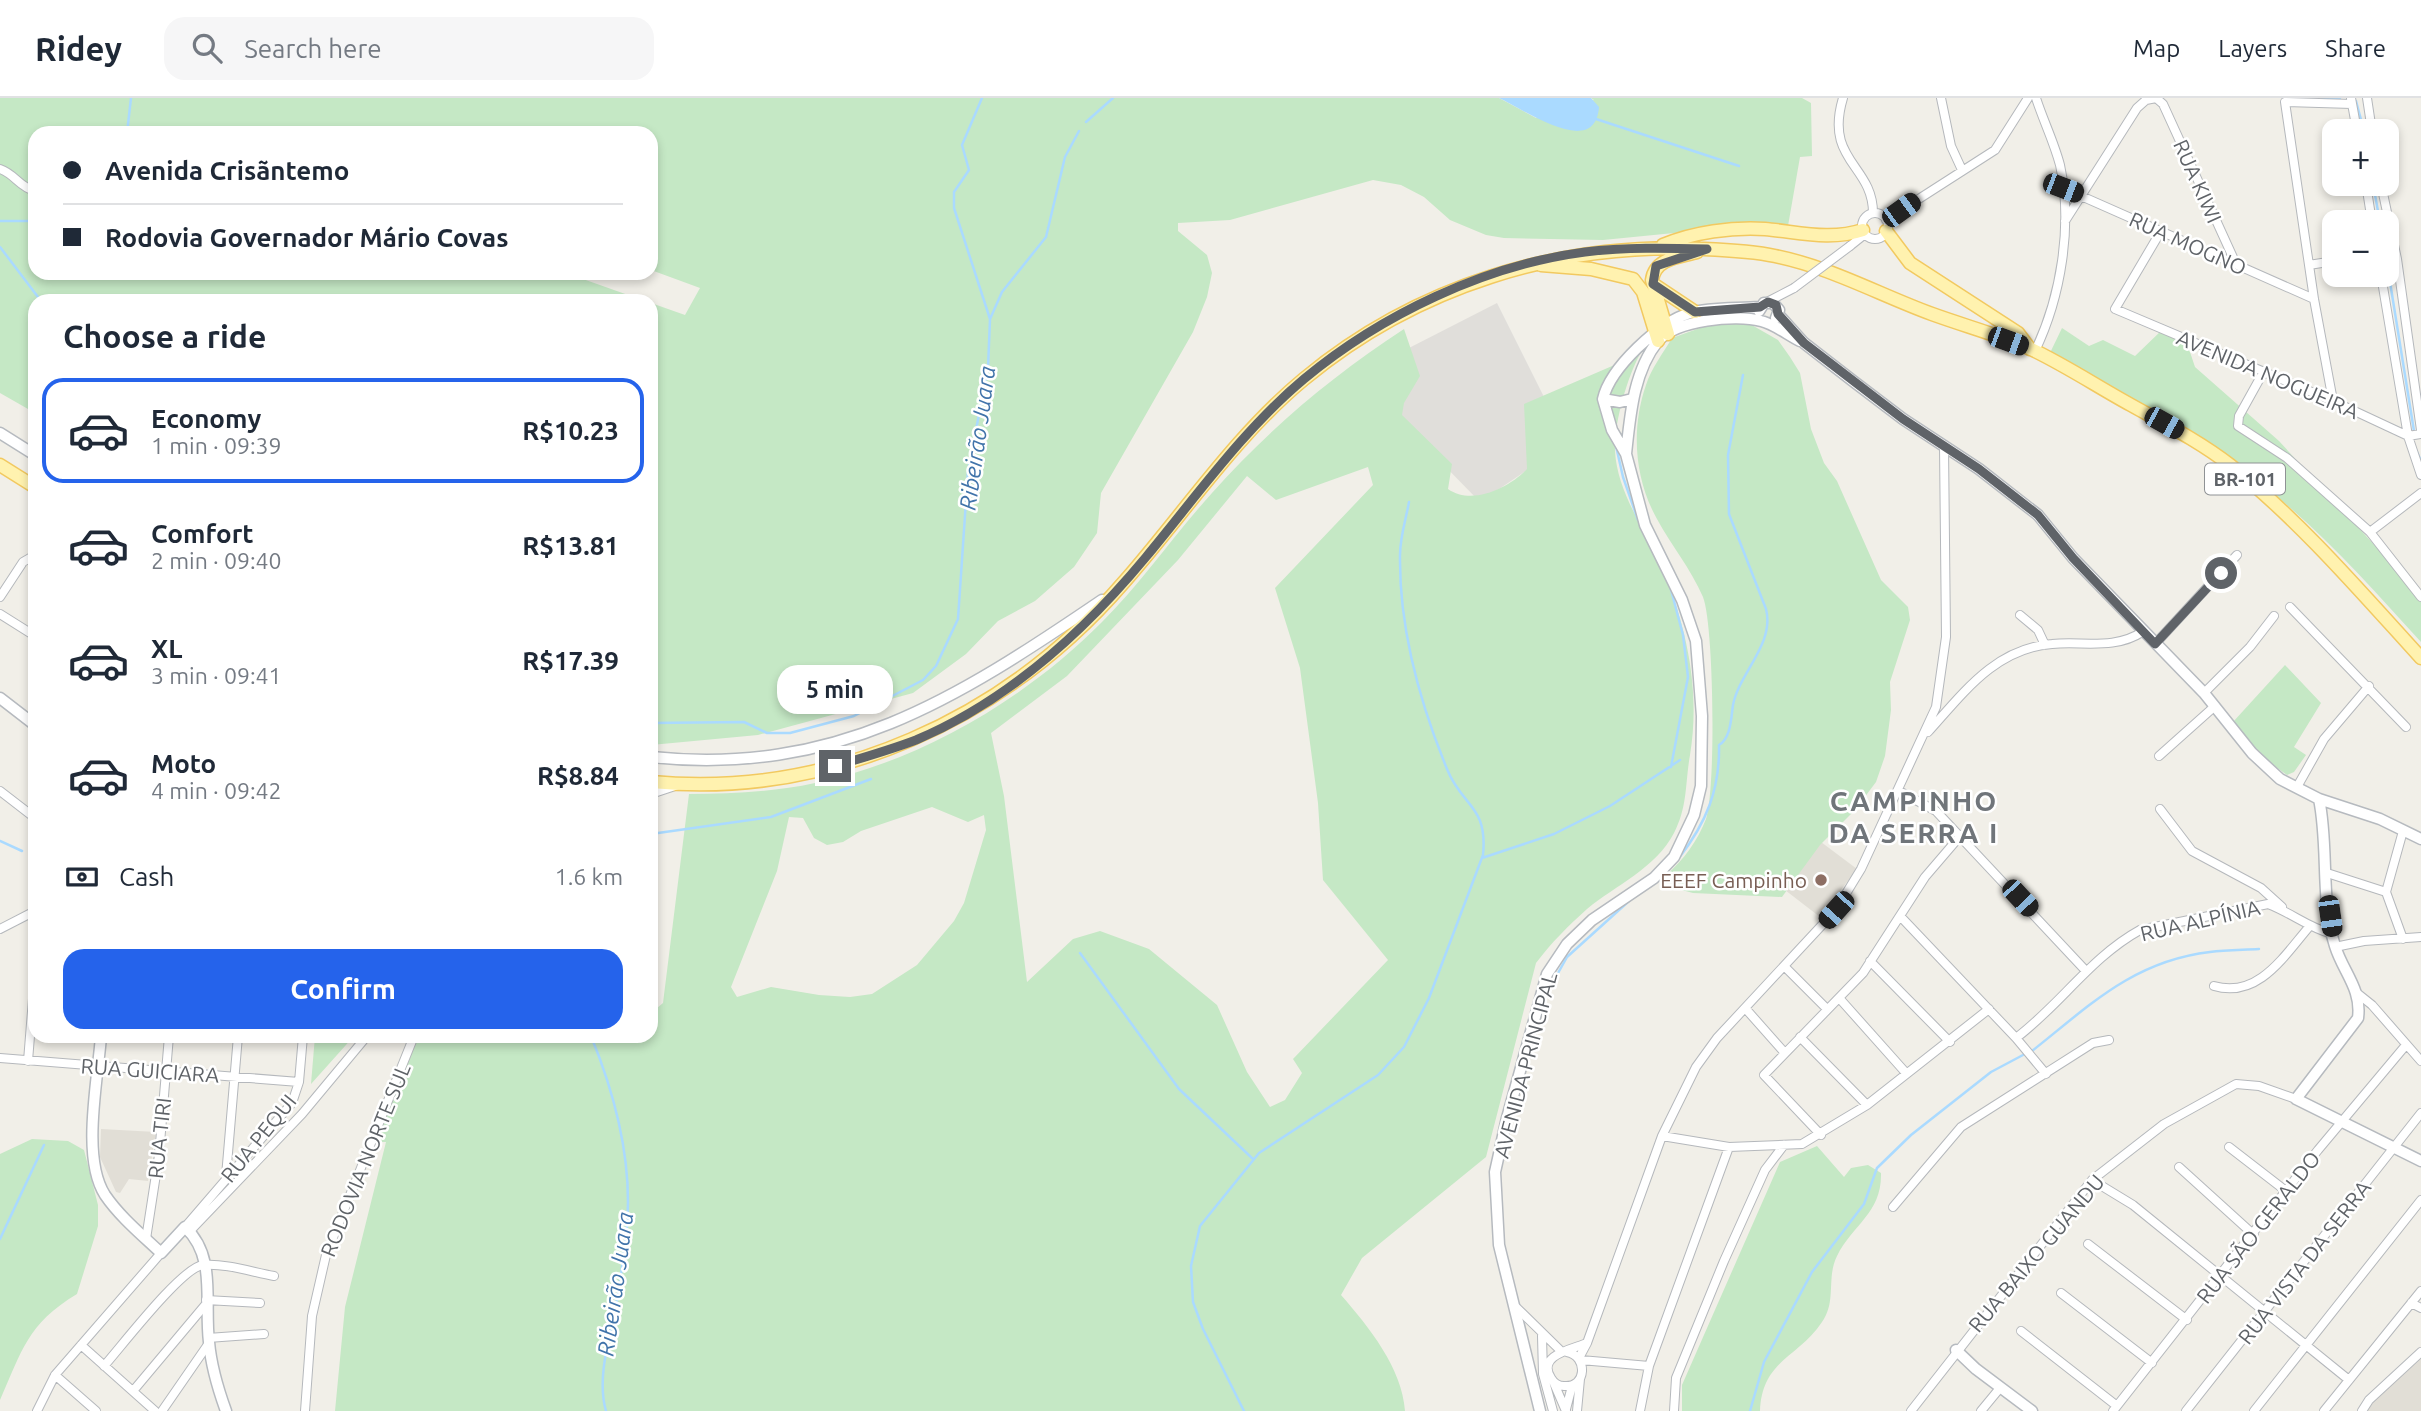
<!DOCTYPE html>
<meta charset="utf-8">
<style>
:root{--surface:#fff;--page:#f6f6f7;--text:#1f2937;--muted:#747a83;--line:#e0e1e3;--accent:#2563eb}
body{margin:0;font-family:Ubuntu,sans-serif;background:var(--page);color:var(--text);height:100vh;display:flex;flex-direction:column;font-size:26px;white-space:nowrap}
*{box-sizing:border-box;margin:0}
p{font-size:23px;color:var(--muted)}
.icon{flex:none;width:38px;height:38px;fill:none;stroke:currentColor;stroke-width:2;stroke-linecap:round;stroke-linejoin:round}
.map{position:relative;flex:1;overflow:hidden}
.side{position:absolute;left:28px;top:196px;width:630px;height:749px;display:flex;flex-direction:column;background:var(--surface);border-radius:21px;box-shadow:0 4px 10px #0003}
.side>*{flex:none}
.banner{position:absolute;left:28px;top:28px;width:630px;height:154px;border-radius:21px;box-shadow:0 4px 10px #0003;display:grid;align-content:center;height:154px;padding:0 35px;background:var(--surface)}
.fabs{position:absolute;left:2322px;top:21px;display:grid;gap:14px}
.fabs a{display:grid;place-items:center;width:77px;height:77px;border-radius:14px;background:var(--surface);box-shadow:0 4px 10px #0003;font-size:35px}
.end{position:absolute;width:32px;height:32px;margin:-16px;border:9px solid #5f6368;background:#fff;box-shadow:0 0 0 4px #fff}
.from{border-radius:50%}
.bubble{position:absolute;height:49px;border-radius:21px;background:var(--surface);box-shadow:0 4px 10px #0003;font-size:23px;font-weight:700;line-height:49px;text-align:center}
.car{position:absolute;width:21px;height:42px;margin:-21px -10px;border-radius:9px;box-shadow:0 0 5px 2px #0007;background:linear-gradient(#222 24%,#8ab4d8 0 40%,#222 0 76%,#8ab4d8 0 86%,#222 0)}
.banner b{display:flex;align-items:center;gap:24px;height:66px;font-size:26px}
.banner b+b{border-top:2px solid var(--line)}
.banner i{width:18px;height:18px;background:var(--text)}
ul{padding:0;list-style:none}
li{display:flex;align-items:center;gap:21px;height:105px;margin:0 14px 10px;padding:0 21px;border:4px solid transparent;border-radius:21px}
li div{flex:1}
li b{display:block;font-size:26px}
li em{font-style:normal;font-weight:700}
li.current{border-color:var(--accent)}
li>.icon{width:63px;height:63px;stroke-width:1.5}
h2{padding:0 35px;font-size:32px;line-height:84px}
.pay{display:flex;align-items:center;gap:18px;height:77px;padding:0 35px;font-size:26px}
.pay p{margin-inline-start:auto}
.button{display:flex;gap:14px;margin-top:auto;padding:14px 35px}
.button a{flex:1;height:80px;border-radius:21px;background:var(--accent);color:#fff;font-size:28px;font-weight:700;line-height:80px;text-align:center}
header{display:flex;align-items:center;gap:42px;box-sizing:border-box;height:98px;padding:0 35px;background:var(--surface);border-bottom:2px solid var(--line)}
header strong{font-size:33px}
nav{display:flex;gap:38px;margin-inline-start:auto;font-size:24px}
.search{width:490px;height:63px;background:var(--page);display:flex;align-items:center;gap:18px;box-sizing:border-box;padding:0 24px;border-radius:21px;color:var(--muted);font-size:26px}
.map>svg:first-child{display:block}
.industrial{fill:#e0deda}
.education{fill:#e1ded6}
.green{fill:#c5e8c5;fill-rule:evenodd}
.water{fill:#aadaff}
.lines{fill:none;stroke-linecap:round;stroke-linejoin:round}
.stream{stroke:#aadaff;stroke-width:2.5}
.street-casing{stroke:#b5b8bc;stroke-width:10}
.secondary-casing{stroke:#b6babf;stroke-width:13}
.primary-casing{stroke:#f2c960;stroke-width:15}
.street{stroke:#fff;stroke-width:8}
.secondary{stroke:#fff;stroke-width:10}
.primary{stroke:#fff2af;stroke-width:12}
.street-bridge-casing{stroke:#b5b8bc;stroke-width:10;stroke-linecap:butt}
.street-bridge{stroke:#fff;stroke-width:8}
.route{stroke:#5f6368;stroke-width:9}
.education-dot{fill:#8d6e63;stroke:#fff;stroke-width:2.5}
.labels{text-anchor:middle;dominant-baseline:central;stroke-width:5;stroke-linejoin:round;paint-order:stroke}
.shield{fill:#fff;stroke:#8f9295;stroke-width:2}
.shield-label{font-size:19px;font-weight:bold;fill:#5f6368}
.street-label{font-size:21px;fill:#5f6368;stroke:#fff}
.education-label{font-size:21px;fill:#785e54;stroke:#fff;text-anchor:end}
.water-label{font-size:23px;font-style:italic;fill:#4174aa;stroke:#fff}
.district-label{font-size:28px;font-weight:bold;letter-spacing:2px;fill:#70757a;stroke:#fff}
</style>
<header>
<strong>Ridey</strong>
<div class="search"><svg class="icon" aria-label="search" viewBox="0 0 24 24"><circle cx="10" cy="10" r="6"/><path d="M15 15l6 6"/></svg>Search here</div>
<nav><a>Map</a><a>Layers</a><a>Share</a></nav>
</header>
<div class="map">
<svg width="2421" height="1313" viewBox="0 0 2421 1313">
<rect width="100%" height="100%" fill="#f1efe8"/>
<path class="industrial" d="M 1497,205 L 1545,301 L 1539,364 L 1480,404 L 1391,313 L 1362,274 Z"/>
<path class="education" d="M 1821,744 L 1857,771 L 1820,819 L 1785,792 Z
M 101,1031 L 156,1034 L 148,1083 L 129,1081 L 120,1095 L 116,1094 L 100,1059 Z
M 2421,1257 L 2421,1313 L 2365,1313 L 2369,1307 Z"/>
<path class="green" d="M 0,0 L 1499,0 L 1536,20 L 1594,2 L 1591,0 L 1802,0 L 1811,5 L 1812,58 L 1800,59 L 1788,128 L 1735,129 L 1603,142 L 1504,140 L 1486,137 L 1450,122 L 1424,99 L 1401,87 L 1373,82 L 1230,122 L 1178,125 L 1178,133 L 1207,157 L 1212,175 L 1207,199 L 1193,234 L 1101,395 L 1097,435 L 1074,469 L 1035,503 L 998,523 L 966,556 L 913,595 L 758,637 L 651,647 L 651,205 L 685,217 L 700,190 L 651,172 L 651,35 L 35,35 L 35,175 L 566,175 L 645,203 L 35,203 L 35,315 L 0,295 Z
M 1717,224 L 1750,226 L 1778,242 L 1790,259 L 1800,275 L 1811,331 L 1824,365 L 1837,383 L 1881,482 L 1908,509 L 1910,522 L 1890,584 L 1891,612 L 1885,658 L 1876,684 L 1855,712 L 1820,747 L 1782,799 L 1693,795 L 1678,791 L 1666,777 C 1683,763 1698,742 1706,721 C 1716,692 1714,527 1703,499 C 1691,471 1671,447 1657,421 C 1634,380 1631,330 1646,287 C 1651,271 1663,255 1672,240 Z
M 2062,230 L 2089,248 L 2103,242 L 2135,258 L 2162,232 L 2187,245 L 2195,269 L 2279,343 L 2421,498 L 2421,544 C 2378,497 2336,449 2287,407 C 2215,345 2133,300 2049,257 Z
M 1404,231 L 1420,278 L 1404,305 L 1402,317 L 1452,366 L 1448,391 C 1472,408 1509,390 1527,371 L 1524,306 L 1640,256 C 1627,280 1614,325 1615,353 C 1617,392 1642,427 1658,461 C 1686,524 1701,590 1690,657 C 1685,685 1688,708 1674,735 C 1656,770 1616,787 1587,811 C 1568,828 1551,845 1536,865 L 1486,1059 L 1362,1160 L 1341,1197 C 1369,1229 1402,1270 1405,1313 L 335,1313 L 345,1209 L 386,1044 L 373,1044 L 415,938 L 651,938 L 651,915 L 663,905 L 689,696 C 731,696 774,694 815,685 C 921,663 1027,600 1102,524 C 1142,484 1174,437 1212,395 C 1269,331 1332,278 1404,231 ZM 1368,369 L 1373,387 L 1275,490 L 1300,570 L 1318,705 L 1323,782 L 1388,862 L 1293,961 L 1302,975 L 1285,1002 L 1270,1009 L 1247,974 L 1217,907 L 1149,851 L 1100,833 L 1073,841 L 1027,884 L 1004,698 L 991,635 L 1067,578 L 1178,462 L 1247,378 L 1276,402 ZM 932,709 L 968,724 L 984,717 L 986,732 L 964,805 L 954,823 L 917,867 L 872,896 L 850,899 L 819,897 L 771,889 L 737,899 L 731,889 L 777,773 L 789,719 L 803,720 L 814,740 L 827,747 L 843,744 L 861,733 Z
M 2285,567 L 2321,605 L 2294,649 L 2306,657 L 2294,674 L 2287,677 L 2265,661 L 2233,624 Z
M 315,938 L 354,938 L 311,986 Z
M 32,1041 L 68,1043 L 84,1052 L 98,1107 L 98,1128 L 77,1196 C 27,1226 22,1253 0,1302 L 0,1056 Z
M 1817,1048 L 1844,1079 L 1851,1070 L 1868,1067 L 1881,1075 C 1882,1115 1853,1126 1837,1158 C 1826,1180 1837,1203 1822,1224 C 1798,1260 1762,1262 1760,1313 L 1682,1313 L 1682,1287 L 1780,1064 Z"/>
<path class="water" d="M 1499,0 L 1591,0 L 1599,9 C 1595,63 1522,10 1499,0 Z"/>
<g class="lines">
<path class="stream" d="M 982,0 L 962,47 L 969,72 L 954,94 L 954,110 L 990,221
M 2322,0 L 2340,1
M 2356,3 L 2364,33
M 1596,21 L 1739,68
M 1086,24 L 1113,0
M 127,35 L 131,0
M 2373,86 L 2380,124
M 0,123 L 35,123
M 0,149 L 41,203
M 2390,184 L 2414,333
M 1616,348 L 1623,379 L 1638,422
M 2417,354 L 2421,363
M 1670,488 L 1683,537 L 1688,579 L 1671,669
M 651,625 L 744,624 L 767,635 L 790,635 L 854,618 L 923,582 L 936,568 L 958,521 L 968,373 L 988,270 L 990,221 L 1002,194 L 1046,139 L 1065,59 L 1079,33
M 651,736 L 771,719 L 871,681
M 0,743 L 22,753
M 1482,760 L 1554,736 L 1610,708 L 1680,662
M 1679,760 C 1706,725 1720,692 1719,647 C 1731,640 1731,620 1733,607 C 1739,575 1775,546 1766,511 L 1729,416 L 1728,357 L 1743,277
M 1080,855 L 1179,991 L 1253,1061
M 1548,893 L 1567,859 L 1629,803
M 591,938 C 616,999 634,1071 626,1138 C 623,1159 621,1181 617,1202 C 611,1237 596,1278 606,1313
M 2032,953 C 2089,908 2133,863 2210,854 C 2226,852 2243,852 2259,851
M 0,1141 L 44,1047
M 1244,1313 L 1203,1231 L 1193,1204 L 1191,1168 L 1200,1128 L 1259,1055 L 1378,977 L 1404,949 L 1429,900 L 1483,757 C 1488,707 1462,709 1447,671 C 1420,605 1399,529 1400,457 C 1400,439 1406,421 1409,404
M 1750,1313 L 1764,1264 L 1812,1174 L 1864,1106 L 1877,1070 L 1911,1037 L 1991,974 L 2023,957"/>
<defs>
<path id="street" d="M 1843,0 C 1824,63 1873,67 1873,115
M 1941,0 L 1951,48 L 1962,72
M 2351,0 L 2357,33
M 2367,0 L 2372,33
M 0,71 C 15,76 19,89 35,93
M 2366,86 L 2372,124
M 2381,86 L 2397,161 L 2421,332
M 2063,90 L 2314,201
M1862 128a13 13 0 1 1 26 0a13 13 0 1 1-26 0Z
M 1886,122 L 1995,52 L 2028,0
M 2065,123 L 2137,10 L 2146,2 L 2156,0 L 2163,6 L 2236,166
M 2161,133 L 2115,211 L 2333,303 L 2408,338 L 2421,336
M 1850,148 L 1865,136
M 2309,167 L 2334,163
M 2381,177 L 2408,338 L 2421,377
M 1767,204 L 1794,190
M 2035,253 C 2061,199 2073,127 2060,67 C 2054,44 2043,22 2036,0
M 2264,273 L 2239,318 L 2238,328 L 2287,360 L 2370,434 L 2421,499
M 2333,303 L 2314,201 L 2285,4 L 2352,6
M 2370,434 L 2421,395
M 0,499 L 23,464 L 35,457
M 2290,509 L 2406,629
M 0,516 L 35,538
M 2020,517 L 2038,532 L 2045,547
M 2155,546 L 2237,457
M 2204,595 L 2250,549 L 2274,518
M 1928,634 C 1964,594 1996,550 2052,546 C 2082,543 2115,552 2142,534
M 2159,658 L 2215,608
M 2297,689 L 2324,641 L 2369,588
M 0,693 L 35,720
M 1899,693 L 1936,713 L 2086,873
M 651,696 L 678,687
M 2160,711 L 2192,753 L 2261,790 L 2282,809
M 2403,733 L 2386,794 L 2403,841
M 2327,775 L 2386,794
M 1900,818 L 2016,940 L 2046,976
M 0,831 L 35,813
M 2335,849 L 2364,843 L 2421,839
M 1870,863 L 1950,944
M 1785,869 L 1827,911
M 2214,888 C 2258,901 2284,858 2309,829
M 2357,895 L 2372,907 L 2421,963
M 1840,901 L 1906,975
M 1745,910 L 1784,954
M 1800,939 L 1867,1007
M 2016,940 C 2060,907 2091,859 2140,832 L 2268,806 C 2292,815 2307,829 2332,836
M 0,960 L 299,984
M 28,963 L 35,876
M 1821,1037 L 1764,977 L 1863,875 L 1925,779 L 1961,737
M 1662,1038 L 1729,1049 L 1802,1046 L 1867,1007 L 1989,911
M 2229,1049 L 2286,1093
M 2179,1069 L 2254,1137
M 226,1078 L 238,938
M 2092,1082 L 2133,1107 L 2349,1282
M 1893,1109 L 1961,1029 L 2093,945 L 2109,942
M 185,1129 L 292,1005 L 299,984 L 303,938
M 189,1134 L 302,1016 L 367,938
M 146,1141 L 159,1057 L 169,938
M 2088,1146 L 2187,1222
M 2061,1195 L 2152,1265
M 206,1202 L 260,1205
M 2411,1205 L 2421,1210
M 1517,1210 L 1562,1254
M 2021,1233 L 2117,1308
M 1542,1238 L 1543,1276 L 1553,1313
M 208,1240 L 264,1236
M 1587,1245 L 1662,1038 L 1696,969 L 1717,940 L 1836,812 L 1861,771 L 1936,609 L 1946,539 L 1944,348
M 81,1247 L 155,1313
M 1567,1254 C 1588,1258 1587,1290 1564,1288 C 1558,1288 1554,1285 1551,1280 C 1536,1257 1573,1251 1587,1245 L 1579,1260
M 1581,1262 L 1649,1268
M 104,1268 C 121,1249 182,1169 203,1167 C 225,1165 252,1174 274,1178
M 55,1277 L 96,1313
M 1553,1283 L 1566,1313
M 133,1293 L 206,1206
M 1566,1311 L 1572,1288
M 37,1313 L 55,1277 L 161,1155
M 162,1313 L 209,1245
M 305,1313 L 312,1218 L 326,1157 L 414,938
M 1577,1313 L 1580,1281
M 1640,1313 L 1649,1268 L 1729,1049
M 1674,1313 L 1676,1280 L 1724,1163 L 1765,1072 L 1784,1047
M 1911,1313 L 2092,1082 L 2164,1026 L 2236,986 L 2259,988 L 2296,1001
M 1981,1313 L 2000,1290
M 2113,1313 L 2318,1052 L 2406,947
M 2186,1313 L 2421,1015
M 2254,1313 L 2421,1102
M 2324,1313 L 2421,1193
M 2362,1313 L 2369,1302 L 2421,1254"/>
<path id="secondary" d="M 1759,213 L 1764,205 L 1773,205 L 1779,212 L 1776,220
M 1778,216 L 1804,245 L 1853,283 L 1903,321 L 1979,371 L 2038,417 L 2073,460 L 2204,595 L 2252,655 L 2280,681 L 2319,701 L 2380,721 L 2421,741
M 1603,301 L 1620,304 L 1632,301
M 0,335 L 35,357
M 1626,356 C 1630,319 1633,274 1658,243 C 1676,222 1736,216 1761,223 C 1774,226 1788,237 1800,243
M 0,600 L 35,627
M 651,659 C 836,678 955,602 1102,502
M 2319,701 C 2329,749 2320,802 2335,848 C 2343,874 2362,891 2358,920 L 2296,1001 L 2421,1063
M 101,938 C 98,981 81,1060 105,1097 C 120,1119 142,1137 161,1155
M 161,1155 L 185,1129 C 217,1159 204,1203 209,1244 C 211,1267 218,1291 226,1313
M 1956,1252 L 1976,1271 L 2032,1313
M 1540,1313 L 1499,1147 L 1495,1074 L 1507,1020 L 1547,876 L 1567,846 L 1592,822 L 1654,780 L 1674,759 L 1694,717 L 1701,688 L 1702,618 L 1696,543 L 1682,502 L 1645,427 L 1626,356 L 1612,332 L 1603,301 C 1610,270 1659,224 1690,215 C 1711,209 1738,211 1760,209"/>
<path id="primary" d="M 1886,133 L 1910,165 L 2018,235 L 2030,251
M 1663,147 C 1694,134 1732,129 1765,131 C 1799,134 1830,143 1863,132
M 1541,167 L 1591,171 L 1633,181 L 1643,194 L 1658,243
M 1653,186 L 1695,214
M 1668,236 L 1652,182 C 1655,160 1679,159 1697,154
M 0,367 L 35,389
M 651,684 C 832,701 1007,620 1124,484 C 1183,417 1235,338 1304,281 C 1416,188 1559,144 1703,151 C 1727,152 1752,153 1775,158 C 1830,169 1880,197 1932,216 C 1965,228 1999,237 2031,251 C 2065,267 2098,289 2131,307 C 2165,326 2199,343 2230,367 C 2300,423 2361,494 2421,560"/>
</defs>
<use href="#street" class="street-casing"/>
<use href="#secondary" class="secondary-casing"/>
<use href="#primary" class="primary-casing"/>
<use href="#street" class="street"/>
<use href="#secondary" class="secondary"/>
<use href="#primary" class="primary"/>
<defs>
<path id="street-bridge" d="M 1794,190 L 1850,148"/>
</defs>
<use href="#street-bridge" class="street-bridge-casing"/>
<use href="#street-bridge" class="street-bridge"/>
</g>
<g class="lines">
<path class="route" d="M 835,668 C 862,660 890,652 916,642 C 1008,603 1083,535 1146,459 C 1196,399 1243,332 1304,281 C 1381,217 1485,167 1585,154 C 1625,149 1667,150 1707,151 L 1656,168 L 1653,186 L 1695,214 L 1760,209 L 1768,204 L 1776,207 L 1778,216 L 1804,245 L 1903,321 L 1979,371 L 2038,417 L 2073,460 L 2155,546 L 2221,475"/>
</g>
<circle class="education-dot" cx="1821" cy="782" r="7"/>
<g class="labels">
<rect class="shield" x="2205" y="365.5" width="80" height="31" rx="5"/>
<g class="shield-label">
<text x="2245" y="381">BR-101</text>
</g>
<g class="street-label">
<text transform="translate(2198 83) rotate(66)">RUA KIWI</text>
<text transform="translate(2188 145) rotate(24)">RUA MOGNO</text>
<text transform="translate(2268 276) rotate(23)">AVENIDA NOGUEIRA</text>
<text transform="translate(2200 822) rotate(-13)">RUA ALPÍNIA</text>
<text transform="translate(1525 967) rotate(-75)">AVENIDA PRINCIPAL</text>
<text transform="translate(150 972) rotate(4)">RUA GUICIARA</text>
<text transform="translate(159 1040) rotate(-84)">RUA TIRI</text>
<text transform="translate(258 1040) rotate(-51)">RUA PEQUI</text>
<text transform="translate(365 1062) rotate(-68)">RODOVIA NORTE SUL</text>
<text transform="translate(2258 1129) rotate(-52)">RUA SÃO GERALDO</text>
<text transform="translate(2036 1155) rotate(-50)">RUA BAIXO GUANDU</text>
<text transform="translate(2304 1164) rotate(-52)">RUA VISTA DA SERRA</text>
</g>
<g class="education-label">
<text x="1807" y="782">EEEF Campinho</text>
</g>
<g class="water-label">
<text transform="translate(977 340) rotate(-82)">Ribeirão Juara</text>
<text transform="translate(615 1186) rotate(-82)">Ribeirão Juara</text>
</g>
<g class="district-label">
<text x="1914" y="702">CAMPINHO<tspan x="1914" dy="32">DA SERRA I</tspan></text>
</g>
</g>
</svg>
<div class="fabs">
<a>+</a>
<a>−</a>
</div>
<i class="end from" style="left:2221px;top:475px"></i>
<i class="end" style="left:835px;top:668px"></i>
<div class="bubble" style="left:777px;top:567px;width:116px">5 min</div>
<i class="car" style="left:2063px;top:90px;rotate:111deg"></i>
<i class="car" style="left:1901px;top:112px;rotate:54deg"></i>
<i class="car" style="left:2008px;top:243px;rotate:110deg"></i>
<i class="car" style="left:2164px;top:325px;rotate:119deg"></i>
<i class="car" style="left:2020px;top:800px;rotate:137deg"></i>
<i class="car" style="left:1836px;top:812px;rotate:222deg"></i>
<i class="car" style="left:2330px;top:818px;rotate:172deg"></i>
<div class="banner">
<b><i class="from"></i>Avenida Crisãntemo</b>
<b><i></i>Rodovia Governador Mário Covas</b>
</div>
<section class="side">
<h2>Choose a ride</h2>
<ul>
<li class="current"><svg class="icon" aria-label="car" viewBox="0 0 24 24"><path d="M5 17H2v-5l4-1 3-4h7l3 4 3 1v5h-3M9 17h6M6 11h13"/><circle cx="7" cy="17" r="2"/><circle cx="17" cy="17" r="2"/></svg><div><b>Economy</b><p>1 min · 09:39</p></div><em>R$10.23</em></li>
<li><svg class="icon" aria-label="car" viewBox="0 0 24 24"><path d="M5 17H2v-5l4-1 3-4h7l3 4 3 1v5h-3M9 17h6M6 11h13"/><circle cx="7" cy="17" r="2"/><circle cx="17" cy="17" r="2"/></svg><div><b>Comfort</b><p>2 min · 09:40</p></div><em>R$13.81</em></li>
<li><svg class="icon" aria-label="car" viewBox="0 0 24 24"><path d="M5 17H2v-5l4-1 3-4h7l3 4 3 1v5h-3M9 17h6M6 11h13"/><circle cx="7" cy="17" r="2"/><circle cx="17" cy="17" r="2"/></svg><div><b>XL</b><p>3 min · 09:41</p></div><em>R$17.39</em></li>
<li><svg class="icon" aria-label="car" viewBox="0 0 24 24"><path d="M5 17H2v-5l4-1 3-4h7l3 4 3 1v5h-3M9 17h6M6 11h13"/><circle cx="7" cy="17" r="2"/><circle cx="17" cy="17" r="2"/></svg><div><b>Moto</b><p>4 min · 09:42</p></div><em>R$8.84</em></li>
</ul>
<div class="pay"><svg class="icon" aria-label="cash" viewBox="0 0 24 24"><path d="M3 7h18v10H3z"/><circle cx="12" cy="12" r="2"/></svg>Cash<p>1.6 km</p></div>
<div class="button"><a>Confirm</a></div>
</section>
</div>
